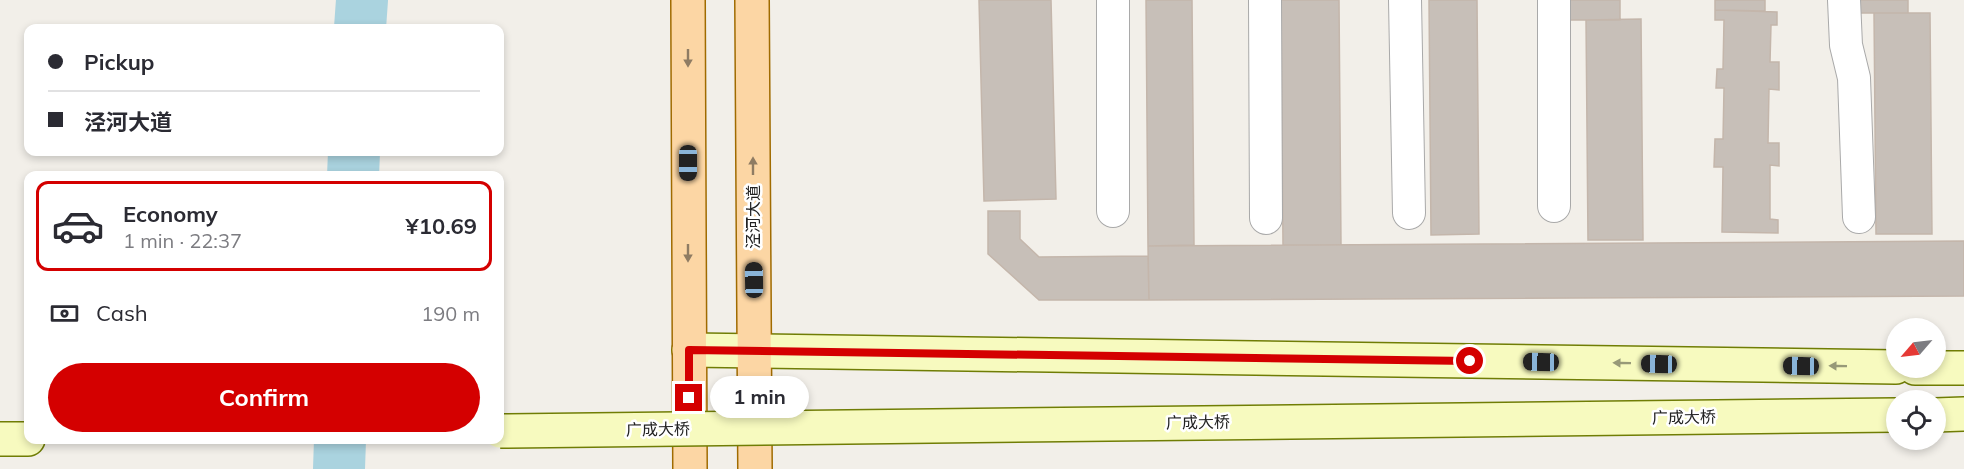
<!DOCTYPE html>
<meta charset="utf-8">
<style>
:root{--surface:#fff;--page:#f7f7f7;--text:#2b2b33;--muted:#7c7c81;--line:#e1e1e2;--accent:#d40000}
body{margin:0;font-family:Mulish,"Noto Sans SC",sans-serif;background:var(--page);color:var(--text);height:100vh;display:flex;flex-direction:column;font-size:22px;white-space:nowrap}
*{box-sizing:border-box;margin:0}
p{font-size:20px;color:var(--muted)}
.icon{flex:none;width:33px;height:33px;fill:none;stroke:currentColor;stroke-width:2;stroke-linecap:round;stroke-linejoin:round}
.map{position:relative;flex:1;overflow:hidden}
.details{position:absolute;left:24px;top:171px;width:480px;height:273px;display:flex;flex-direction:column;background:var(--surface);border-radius:12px;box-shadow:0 3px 9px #0003}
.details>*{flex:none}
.guide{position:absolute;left:24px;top:24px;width:480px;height:132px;border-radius:12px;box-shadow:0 3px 9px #0003;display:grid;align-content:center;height:132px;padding:0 24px;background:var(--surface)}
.needle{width:39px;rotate:242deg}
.controls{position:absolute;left:1886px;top:318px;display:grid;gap:12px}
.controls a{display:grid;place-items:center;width:60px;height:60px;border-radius:50%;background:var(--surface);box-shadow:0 3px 9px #0003;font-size:30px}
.end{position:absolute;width:27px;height:27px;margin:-14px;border:8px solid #d40000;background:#fff;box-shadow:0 0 0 3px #fff}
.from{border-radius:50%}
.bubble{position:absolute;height:42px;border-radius:21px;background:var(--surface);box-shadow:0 3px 9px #0003;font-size:20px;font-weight:700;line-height:42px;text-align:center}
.car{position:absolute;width:18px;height:36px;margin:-18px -9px;border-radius:8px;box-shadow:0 0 4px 2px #0007;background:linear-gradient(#222 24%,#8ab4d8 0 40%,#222 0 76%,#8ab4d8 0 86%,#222 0)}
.guide b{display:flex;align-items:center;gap:21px;height:57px;font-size:22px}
.guide b+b{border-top:2px solid var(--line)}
.guide i{width:15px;height:15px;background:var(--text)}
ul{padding:10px 0 0;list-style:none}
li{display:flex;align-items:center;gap:18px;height:90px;margin:0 12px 9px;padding:0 12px;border:3px solid transparent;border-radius:12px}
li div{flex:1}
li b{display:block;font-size:22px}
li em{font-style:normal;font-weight:700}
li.selected{border-color:var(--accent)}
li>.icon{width:54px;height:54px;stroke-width:1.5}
.pay{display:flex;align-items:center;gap:15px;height:66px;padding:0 24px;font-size:22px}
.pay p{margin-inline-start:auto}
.action{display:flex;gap:12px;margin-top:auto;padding:12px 24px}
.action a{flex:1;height:69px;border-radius:36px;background:var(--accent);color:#fff;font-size:24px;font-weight:700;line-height:69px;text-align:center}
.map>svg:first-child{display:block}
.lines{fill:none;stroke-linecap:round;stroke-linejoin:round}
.river{stroke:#aad3df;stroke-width:52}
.building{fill:#c7bfb8;stroke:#c4b6ab;stroke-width:1.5}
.minor-casing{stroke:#a9a9a9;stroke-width:34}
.secondary-casing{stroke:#707d05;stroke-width:36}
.primary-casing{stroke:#a06b00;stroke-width:36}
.minor{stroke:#fff;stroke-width:32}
.secondary{stroke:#f7fabf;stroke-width:33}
.primary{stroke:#fcd6a4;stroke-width:33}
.secondary-bridge-casing{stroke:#707d05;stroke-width:36;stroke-linecap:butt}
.secondary-bridge{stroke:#f7fabf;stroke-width:33}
.oneway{fill:#8f7c63}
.oneway2{fill:#979978}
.route{stroke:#d40000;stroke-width:8}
.labels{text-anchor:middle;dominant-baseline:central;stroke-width:5;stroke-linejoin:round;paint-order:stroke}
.street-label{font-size:16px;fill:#222;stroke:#fff}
</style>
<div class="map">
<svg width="1964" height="469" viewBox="0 0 1964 469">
<rect width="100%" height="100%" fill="#f2efe9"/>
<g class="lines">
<path class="river" d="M 360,28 L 362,0
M 353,176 L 354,152
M 339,469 L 340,440"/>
</g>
<path class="building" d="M 979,0 L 1051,0 L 1056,199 L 984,201 Z
M 1146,0 L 1192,0 L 1194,245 L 1148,246 Z
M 1281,0 L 1339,0 L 1341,245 L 1283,245 Z
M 1429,0 L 1477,0 L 1479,234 L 1431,235 Z
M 1565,0 L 1620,0 L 1620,20 L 1565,20 Z
M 1715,0 L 1765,0 L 1765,11 L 1715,10 Z
M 1854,0 L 1908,0 L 1908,13 L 1854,13 Z
M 1715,10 L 1777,12 L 1777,25 L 1771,25 L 1770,62 L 1779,62 L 1779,90 L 1769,89 L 1768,143 L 1779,143 L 1779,166 L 1770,165 L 1770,219 L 1778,220 L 1778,233 L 1722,232 L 1723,167 L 1714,167 L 1715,139 L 1723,139 L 1724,88 L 1716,88 L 1717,69 L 1723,69 L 1724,20 L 1715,20 Z
M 1874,13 L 1930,13 L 1932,234 L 1876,234 Z
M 1641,19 L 1643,240 L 1588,240 L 1586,20 Z
M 988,211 L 1020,211 L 1020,239 L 1039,257 L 1148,256 L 1149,300 L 1039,300 L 988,254 Z
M 1964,241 L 1964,296 L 1149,300 L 1148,246 Z"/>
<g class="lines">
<defs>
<path id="minor" d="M 1113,0 L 1113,211
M 1265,0 L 1266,218
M 1405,0 L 1409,213
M 1844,0 L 1846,45 L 1854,78 L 1859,217
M 1554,206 L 1554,0"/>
<path id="secondary" d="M 689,350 L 1896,367
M 1915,368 L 1964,368
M 1935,415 L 1964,414
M 0,439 L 28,439"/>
<path id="primary" d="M 688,0 L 690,469
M 752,0 L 755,469"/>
</defs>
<use href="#minor" class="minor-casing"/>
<use href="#secondary" class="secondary-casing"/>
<use href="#primary" class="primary-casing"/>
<use href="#minor" class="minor"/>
<use href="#secondary" class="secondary"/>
<use href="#primary" class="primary"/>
<defs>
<path id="secondary-bridge" d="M 500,431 L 1896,415"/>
</defs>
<use href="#secondary-bridge" class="secondary-bridge-casing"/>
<use href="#secondary-bridge" class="secondary-bridge"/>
</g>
<defs><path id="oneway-solid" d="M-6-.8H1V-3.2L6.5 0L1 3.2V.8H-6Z" transform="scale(1.5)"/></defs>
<g class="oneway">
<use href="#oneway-solid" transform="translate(688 58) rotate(90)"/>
<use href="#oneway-solid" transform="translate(753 166) rotate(-90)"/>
<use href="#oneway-solid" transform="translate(688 253) rotate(90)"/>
</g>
<g class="oneway2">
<use href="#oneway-solid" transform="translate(1622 363) rotate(-179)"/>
<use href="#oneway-solid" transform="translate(1838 366) rotate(-179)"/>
</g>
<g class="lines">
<path class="route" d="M 689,398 L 689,350 L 1470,361"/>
</g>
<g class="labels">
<g class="street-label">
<text transform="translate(753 217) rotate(-90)">泾河大道</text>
<text transform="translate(1684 417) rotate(-1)">广成大桥</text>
<text transform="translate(1198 422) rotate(-1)">广成大桥</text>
<text transform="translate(658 429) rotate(-1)">广成大桥</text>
</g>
</g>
</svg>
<div class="controls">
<a><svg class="needle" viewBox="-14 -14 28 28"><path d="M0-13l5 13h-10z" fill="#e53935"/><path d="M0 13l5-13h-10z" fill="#7c7c81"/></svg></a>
<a><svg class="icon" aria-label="locate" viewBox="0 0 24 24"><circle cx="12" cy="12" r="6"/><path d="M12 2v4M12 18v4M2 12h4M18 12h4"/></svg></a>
</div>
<i class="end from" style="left:1470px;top:361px"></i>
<i class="end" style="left:689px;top:398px"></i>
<div class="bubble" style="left:710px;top:376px;width:99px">1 min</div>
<i class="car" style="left:688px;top:163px;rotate:180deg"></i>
<i class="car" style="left:754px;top:280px;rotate:359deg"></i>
<i class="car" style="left:1541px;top:362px;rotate:271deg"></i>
<i class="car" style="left:1659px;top:364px;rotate:271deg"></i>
<i class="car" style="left:1801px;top:366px;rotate:271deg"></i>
<div class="guide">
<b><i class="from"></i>Pickup</b>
<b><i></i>泾河大道</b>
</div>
<section class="details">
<ul>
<li class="selected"><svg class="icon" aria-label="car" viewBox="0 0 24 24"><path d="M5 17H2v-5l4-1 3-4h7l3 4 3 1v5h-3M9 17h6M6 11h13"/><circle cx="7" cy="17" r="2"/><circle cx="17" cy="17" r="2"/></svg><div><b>Economy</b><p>1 min · 22:37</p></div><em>¥10.69</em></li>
</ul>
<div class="pay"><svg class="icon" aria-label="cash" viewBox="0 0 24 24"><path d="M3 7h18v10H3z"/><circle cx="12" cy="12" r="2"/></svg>Cash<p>190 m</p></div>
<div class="action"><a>Confirm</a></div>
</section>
</div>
